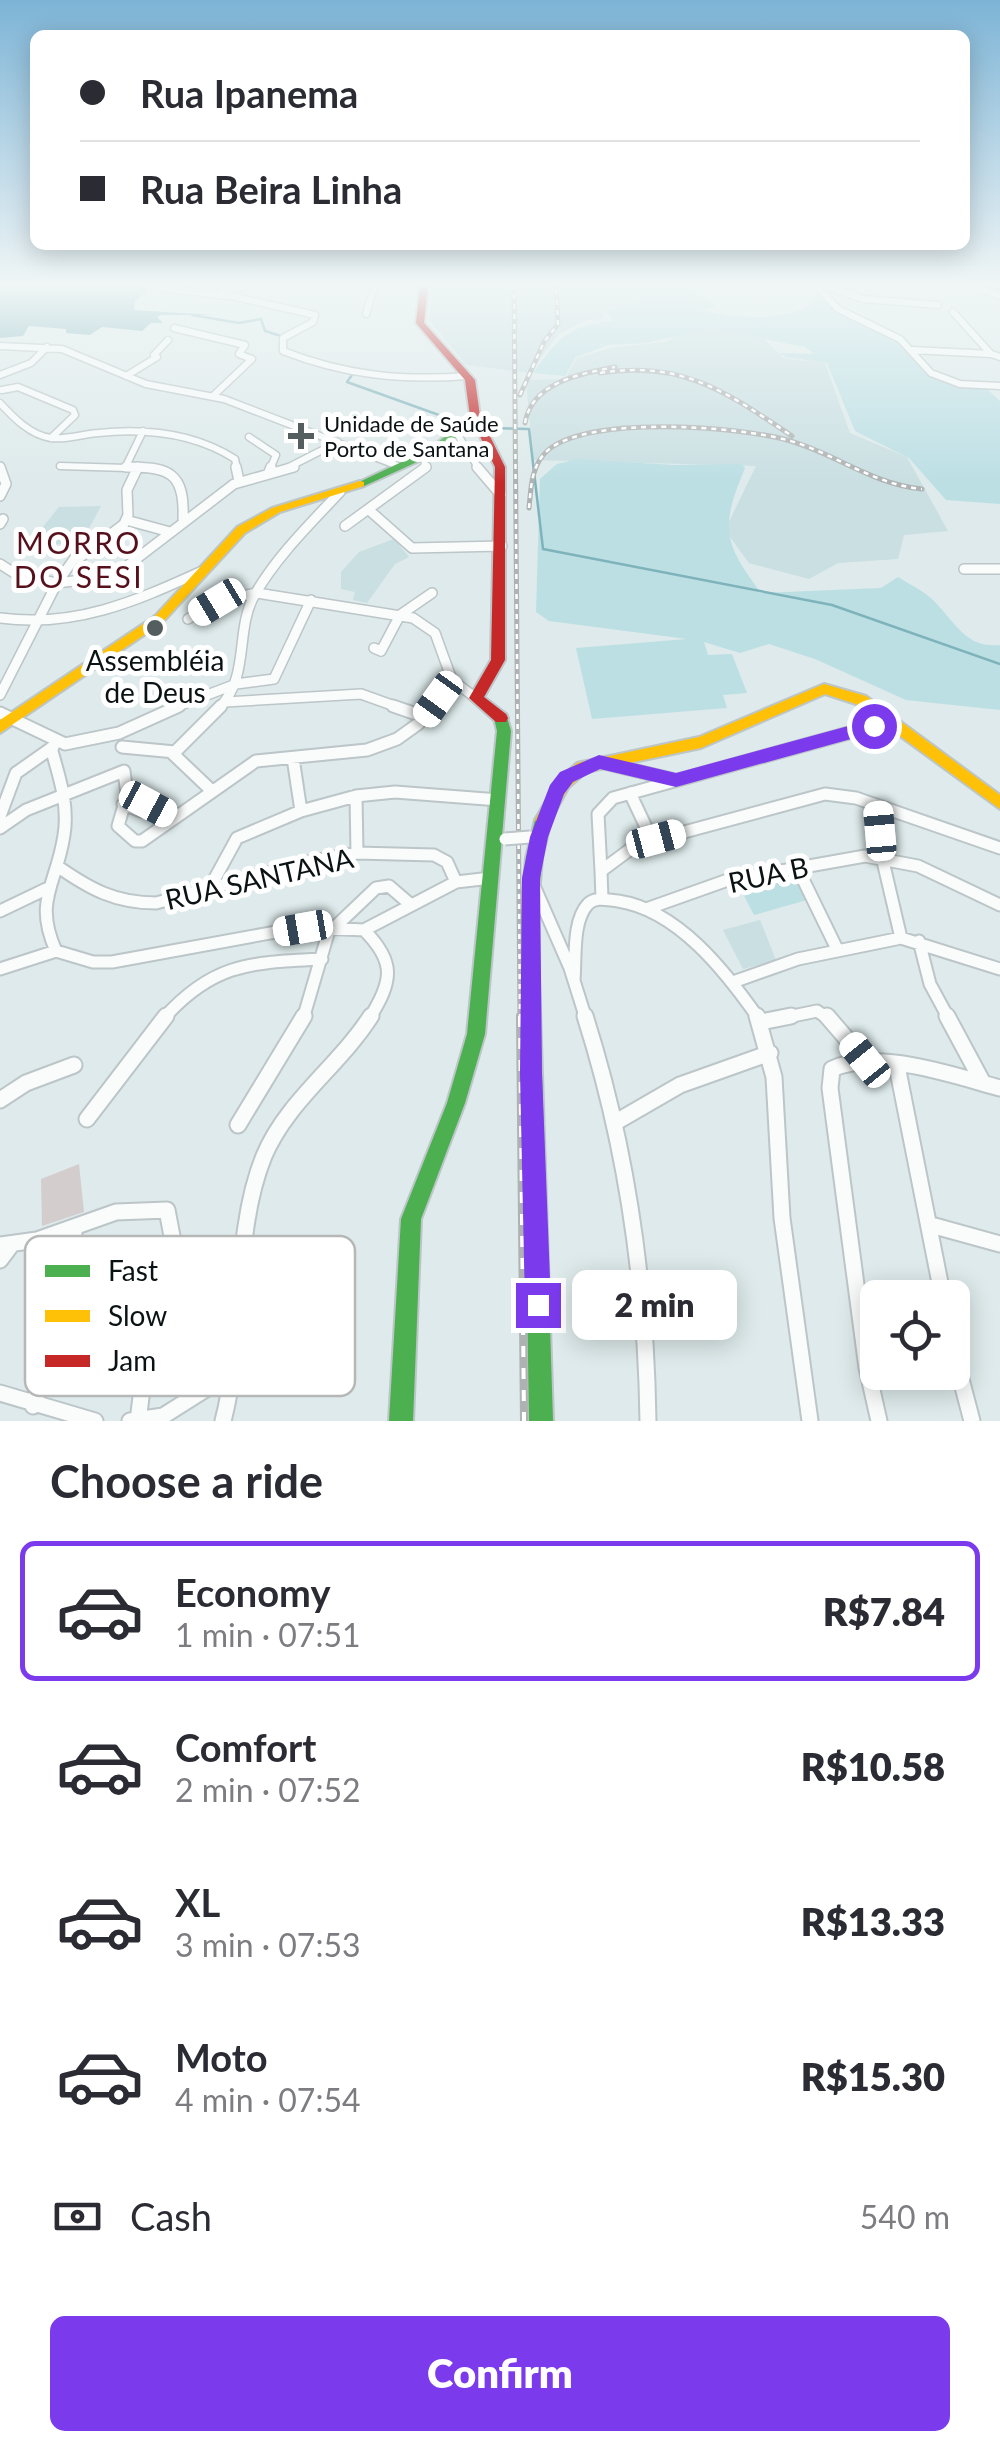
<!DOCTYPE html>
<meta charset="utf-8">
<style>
:root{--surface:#fff;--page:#f7f7f7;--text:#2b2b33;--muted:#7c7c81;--line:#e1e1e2;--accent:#7c3aed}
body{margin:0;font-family:Lato,sans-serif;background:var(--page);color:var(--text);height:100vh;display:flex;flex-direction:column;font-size:38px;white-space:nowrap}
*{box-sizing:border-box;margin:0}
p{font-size:32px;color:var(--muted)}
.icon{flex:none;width:55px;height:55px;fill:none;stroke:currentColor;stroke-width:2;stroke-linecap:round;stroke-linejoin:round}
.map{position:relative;height:1421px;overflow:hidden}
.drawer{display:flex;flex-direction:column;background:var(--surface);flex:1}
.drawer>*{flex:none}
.top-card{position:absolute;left:30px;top:30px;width:940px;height:220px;border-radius:15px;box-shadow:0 5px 25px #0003;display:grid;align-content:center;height:220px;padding:0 50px;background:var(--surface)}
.buttons{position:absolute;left:860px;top:1280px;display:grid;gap:20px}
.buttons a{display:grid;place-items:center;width:110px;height:110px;border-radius:15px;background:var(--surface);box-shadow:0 5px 25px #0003;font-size:50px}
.end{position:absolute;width:45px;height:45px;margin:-22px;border:12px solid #7c3aed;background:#fff;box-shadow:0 0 0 5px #fff}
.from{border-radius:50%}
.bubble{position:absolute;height:70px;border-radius:15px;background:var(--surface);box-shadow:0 5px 25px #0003;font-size:32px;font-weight:800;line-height:70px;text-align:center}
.car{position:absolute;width:30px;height:60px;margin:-30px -15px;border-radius:12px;box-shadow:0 0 8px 2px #0007;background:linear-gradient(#fff 24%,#345 0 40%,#fff 0 76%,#345 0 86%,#fff 0)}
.top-card b{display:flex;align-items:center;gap:35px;height:95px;font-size:38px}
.top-card b+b{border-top:2px solid var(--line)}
.top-card i{width:25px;height:25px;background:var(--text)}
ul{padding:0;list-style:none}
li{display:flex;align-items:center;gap:30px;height:140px;margin:0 20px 15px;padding:0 30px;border:5px solid transparent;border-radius:15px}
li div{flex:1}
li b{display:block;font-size:38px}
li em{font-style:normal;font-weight:800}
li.selected{border-color:var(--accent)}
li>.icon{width:90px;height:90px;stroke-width:1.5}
h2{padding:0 50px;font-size:45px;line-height:120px}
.pay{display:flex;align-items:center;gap:25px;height:110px;padding:0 50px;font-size:38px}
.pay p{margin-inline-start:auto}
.primary-button{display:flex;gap:20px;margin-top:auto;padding:20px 50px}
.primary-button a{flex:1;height:115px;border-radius:15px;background:var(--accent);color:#fff;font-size:40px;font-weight:800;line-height:115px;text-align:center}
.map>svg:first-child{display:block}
.built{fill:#c9dfe2}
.green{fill:#bcdfe4}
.water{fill:#7eb3bb}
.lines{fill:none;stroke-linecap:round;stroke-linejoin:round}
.stream{stroke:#7eb3bb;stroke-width:2.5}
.building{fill:#d4cdce}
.street-far3-casing{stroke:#bcc5c7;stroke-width:9}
.street-far2-casing{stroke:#bcc5c7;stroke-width:12}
.street-far1-casing{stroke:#bcc5c7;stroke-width:15}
.street-casing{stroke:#bcc5c7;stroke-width:19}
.fast-casing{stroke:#bcc5c7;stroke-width:4}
.slow-casing{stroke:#bcc5c7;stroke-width:4}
.jam-casing{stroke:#bcc5c7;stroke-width:4}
.street-far3{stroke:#fafcfc;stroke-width:6}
.street-far2{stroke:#fafcfc;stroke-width:9}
.street-far1{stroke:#fafcfc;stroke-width:11}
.street{stroke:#fafcfc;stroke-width:15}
.fast{fill:#4caf50;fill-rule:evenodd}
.slow{fill:#ffc107;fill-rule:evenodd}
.jam{fill:#c62828;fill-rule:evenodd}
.rail-far1-casing{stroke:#afb2b3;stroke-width:5}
.rail-casing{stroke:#afb2b3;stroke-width:8}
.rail-far1{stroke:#fff;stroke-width:2.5;stroke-dasharray:5;stroke-linecap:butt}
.rail{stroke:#fff;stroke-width:4;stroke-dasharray:11;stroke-linecap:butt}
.street-bridge-casing{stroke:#bcc5c7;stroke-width:15;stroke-linecap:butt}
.street-bridge{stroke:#fafcfc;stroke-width:11}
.route{fill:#7c3aed}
.poi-dot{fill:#555e5f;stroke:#fff;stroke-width:4}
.labels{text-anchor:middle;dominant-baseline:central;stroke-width:10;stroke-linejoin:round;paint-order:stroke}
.far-poi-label{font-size:22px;fill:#0b1214;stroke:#fff;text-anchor:start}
.poi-label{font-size:28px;fill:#0b1214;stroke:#fff}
.street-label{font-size:28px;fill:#0b1214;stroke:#fff}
.neighbourhood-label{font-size:30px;letter-spacing:2.5px;fill:#55101c;stroke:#fff}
.key{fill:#fff;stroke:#b6b8b8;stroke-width:2.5}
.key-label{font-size:28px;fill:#0b1214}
</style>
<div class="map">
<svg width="1000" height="1421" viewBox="0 0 1000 1421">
<rect width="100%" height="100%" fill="#deeaeb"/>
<path class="built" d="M 434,284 L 640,284 L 638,298 L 606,310 L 602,319 L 584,321 L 559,334 L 529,373 L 466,365 L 429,320 Z
M 710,328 L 764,339 L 784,358 L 825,363 L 850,433 L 907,457 L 948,531 L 904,535 L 898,559 L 838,563 L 809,579 L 749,563 L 725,530 L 756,466 L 533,460 L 526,380 L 565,379 L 577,358 L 610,348 L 666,342 L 681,332 Z
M 101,506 L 80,545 L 28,543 L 38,527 L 43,527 L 59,507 Z
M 394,539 L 409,557 L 395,564 L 367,603 L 353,600 L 355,592 L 341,589 L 341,572 L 359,552 Z
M 760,920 L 776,960 L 743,969 L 723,930 Z"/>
<path class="green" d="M 645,284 L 686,286 L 717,306 L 700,310 C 737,318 777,322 812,305 L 814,294 L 833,308 L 885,331 L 908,348 L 929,375 L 987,389 L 1000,401 L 1000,504 L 946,500 L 909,458 L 855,431 L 827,363 L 786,357 L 780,353 L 814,354 L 805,347 L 710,328 L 646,343 L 608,345 L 576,357 L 565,376 L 533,373 C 559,337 569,325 614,321 L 606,311 L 640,298 Z
M 578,459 L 674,465 L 741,464 L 745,468 C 720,528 723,542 761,593 L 881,588 L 898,577 C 909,584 922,590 932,599 C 954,620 965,649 1000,645 L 1000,710 L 906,700 L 815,659 L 769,644 L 740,653 L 704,642 L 708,655 L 732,654 L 747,693 L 723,695 L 727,708 L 592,719 L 576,648 L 687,639 L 549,621 L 536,612 L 540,479 L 557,464 Z
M 789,869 L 807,900 L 754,915 L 737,882 Z"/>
<path class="water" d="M 0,284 L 148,284 L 146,292 L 135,301 L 134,310 L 213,315 L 161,315 L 157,317 L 163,323 L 151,323 L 142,331 L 102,327 L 90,335 L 66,333 L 66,329 L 29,326 L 23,336 L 0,338 Z"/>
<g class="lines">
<path class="stream" d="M 987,288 L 1000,290
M 192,315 L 239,323 L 261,319 L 265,331 L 284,337
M 354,372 L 347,382 L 464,424
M 487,428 L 529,429 L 543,549 L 832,605 L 1000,664"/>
</g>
<path class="building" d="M 79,1164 L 84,1212 L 42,1226 L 41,1179 Z"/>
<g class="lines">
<defs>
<path id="street-far3" d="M 398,284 L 424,285
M 815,284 L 838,309 L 900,339 L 931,373 L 960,384 L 1000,386
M 821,284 L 863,299 L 938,305
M 967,284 L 1000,296
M 161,288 L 236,297 L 315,315 L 313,322 L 283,338 L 283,351 C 344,375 402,381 467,376
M 222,291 L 255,284
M 953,312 L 991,354 L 1000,357
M 366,314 L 375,284
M 174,328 L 245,345 L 239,354 L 252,359 L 213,396
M 0,346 L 62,349 L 146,384 L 224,399 L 398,466
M 912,350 L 991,354
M 0,375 L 31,363 L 47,347
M 126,376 L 157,357 L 154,355 L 168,340
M 2,390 L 18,387 L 73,410 L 75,415 L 51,438
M 0,403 C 14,418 30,435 51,438 C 65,440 84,434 98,433 C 146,428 194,433 235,459 L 237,469
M 458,435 L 479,469
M 249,437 L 276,455 L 270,469
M 424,454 L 425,469
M 60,466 L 161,469
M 126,466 L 143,431
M 285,469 L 338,442"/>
<path id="street-far2" d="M 0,467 L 6,484 L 0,496
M 126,467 C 169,467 185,472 183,519
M 236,467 L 239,481
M 477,467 L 501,495
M 269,472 L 271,467
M 369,510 L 412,548 L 502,546
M 126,520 L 170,532
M 0,524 L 3,519
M 345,526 L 426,467
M 78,559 L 124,524 L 128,515 L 127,490 L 138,467
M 0,564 L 19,576 L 57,583 L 114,576 L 234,484 L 294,467
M 964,569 L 1000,569
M 0,618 C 74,628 134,602 200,572
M 188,619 L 217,601 L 257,593 L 413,618 L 435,633 L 452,680 L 476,698
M 374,648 L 381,651 L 400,615 L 432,593
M 0,695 L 57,583 L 84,545
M 225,702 L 361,694 L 400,708
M 173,708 L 236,684 L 274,679 L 311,600
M 219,708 C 250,677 235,631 254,596 C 276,557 310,524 340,492
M 430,708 L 452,680"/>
<path id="street-far1" d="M 393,706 L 425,717
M 0,713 L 65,744 L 119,733 L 179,706
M 122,747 L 175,752 L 221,706
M 51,748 C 59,776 69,805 64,835 C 57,884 33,900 56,951
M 172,753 L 212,791
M 293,758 L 301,811
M 604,763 L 675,780
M 630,793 L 652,840
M 356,796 L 357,853
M 123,804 L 141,811 L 148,804 L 174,818
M 877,805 L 882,857 L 901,938
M 0,816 L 16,773 L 53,747
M 0,828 L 26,810 L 124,771 L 127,795 L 118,826 L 135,841 L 142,841 L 256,761 L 367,750 L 397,739 L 418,724 L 432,706
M 57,866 C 90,889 115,903 156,903 L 308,862 L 357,853 L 434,855 L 447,862 L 456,882
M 797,867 L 837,949
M 601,871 L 598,814 L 613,798 L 874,726
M 535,888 L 570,968 L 586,1019
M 208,891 L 237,838 L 301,811 L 356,796 L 395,792 L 499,800
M 602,899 L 601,871 L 636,845 L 825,794 L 856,798 L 1000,848
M 649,908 L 725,881 L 865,856 L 918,866 L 1000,905
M 0,911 L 46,889
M 335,927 L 376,888 L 389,886 L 411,905
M 364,930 C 396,962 393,981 369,1019
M 919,941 L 930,984 L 949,1019
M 0,969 L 56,951 L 93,962 L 112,962 L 303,927 L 364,930 L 456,882 L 491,878
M 574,980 C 576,958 572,921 588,904 C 596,896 607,900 618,901 C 678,910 726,972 759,1019
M 733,982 L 798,959 L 901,938 L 1000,969
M 163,1019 C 214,962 251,963 322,959
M 303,1019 L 330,927
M 778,1019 L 817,1011 L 829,1019"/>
<path id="street" d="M 585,1016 C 627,1148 646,1283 648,1421
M 757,1016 L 774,1077 L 782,1218 L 810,1421
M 827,1016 L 865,1060
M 947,1016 L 983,1083
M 761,1022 L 791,1016
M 897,1066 L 943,1298
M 0,1100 L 26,1083 L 74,1065
M 87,1119 L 166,1016
M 616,1122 L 680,1085 L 770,1053
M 238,1125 L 304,1016
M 931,1225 L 1000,1244
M 0,1245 L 37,1240 L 116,1212 L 167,1210 L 176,1257 L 149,1333 L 138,1421
M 0,1260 L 12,1244
M 952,1345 L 972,1421
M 0,1393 L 95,1421
M 33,1406 L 54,1337 L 75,1227
M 130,1421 L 163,1416 L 236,1370
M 223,1421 C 245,1337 232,1234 264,1156 C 287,1101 339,1066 371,1016
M 879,1421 L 867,1368 L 830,1088 L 832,1069 C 876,1048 955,1076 1000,1088"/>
<path id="fast" d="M 475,413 L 480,416 L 478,418 L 437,453 L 364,486 L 360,487 L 355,484 L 429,449 Z
M 501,713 L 506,714 L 511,731 L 485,1034 L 465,1103 L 421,1219 L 413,1421 L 389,1421 L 401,1219 L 447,1103 L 467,1034 L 497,731 L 494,718 L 496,714 Z
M 543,813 L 548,815 L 551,820 L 542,858 L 537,917 L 553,1421 L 529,1421 L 521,917 L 526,858 L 535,820 L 538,815 Z"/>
<path id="slow" d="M 360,481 L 364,482 L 364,486 L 280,512 L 245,533 L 163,622 L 0,733 L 0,720 L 155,616 L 237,527 L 272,508 Z
M 824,684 L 866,696 L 1000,795 L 1000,809 L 856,704 L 825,694 L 701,748 L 586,772 L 568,788 L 548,825 L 543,827 L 538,825 L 535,820 L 558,780 L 577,763 L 699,737 Z"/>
<path id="jam" d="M 420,284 L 428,284 L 424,323 L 475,380 L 480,416 L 505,467 L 505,660 L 484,697 L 506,714 L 508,718 L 506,722 L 496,722 L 469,698 L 491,660 L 495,467 L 470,416 L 465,380 L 416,323 Z"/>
</defs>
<use href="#street-far3" class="street-far3-casing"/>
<use href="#street-far2" class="street-far2-casing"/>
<use href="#street-far1" class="street-far1-casing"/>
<use href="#street" class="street-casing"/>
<use href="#fast" class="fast-casing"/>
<use href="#slow" class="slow-casing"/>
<use href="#jam" class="jam-casing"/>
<use href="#street-far3" class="street-far3"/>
<use href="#street-far2" class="street-far2"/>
<use href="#street-far1" class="street-far1"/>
<use href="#street" class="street"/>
<use href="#fast" class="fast"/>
<use href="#slow" class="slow"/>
<use href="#jam" class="jam"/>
<defs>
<path id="rail-far1" d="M 514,284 L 520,1019
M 600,373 C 683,360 726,392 792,436
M 520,395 L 544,342 L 558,324 L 556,284
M 525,423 C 532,382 580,374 615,367
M 529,508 C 531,488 531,466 547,451 C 587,415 736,426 787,440 C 835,453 871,484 922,489"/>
<path id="rail" d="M 520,1016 L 524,1421"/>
</defs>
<use href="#rail-far1" class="rail-far1-casing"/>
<use href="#rail" class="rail-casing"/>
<use href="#rail-far1" class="rail-far1"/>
<use href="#rail" class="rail"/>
<defs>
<path id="street-bridge" d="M 505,839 L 530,837"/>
</defs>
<use href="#street-bridge" class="street-bridge-casing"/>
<use href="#street-bridge" class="street-bridge"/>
</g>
<linearGradient id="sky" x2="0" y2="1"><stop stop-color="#7db4d6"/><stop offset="0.59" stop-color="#f0f6f6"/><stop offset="1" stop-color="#f0f6f6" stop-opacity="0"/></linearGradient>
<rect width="1000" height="483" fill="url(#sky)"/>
<path class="route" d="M 874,719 L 880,721 L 880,731 L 676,787 L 600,769 L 573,782 L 564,794 L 548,837 L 540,878 L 542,1073 L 551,1305 L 547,1314 L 538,1318 L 529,1314 L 525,1305 L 520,1073 L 522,878 L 530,837 L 550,785 L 560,772 L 599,755 L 676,773 Z"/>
<g class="poi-dot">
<path d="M296 421h10v10h10v10h-10v10h-10v-10h-10v-10h10z"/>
<circle cx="155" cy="628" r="10"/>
</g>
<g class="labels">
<g class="far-poi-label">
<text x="324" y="423">Unidade de Saúde<tspan x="324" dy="25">Porto de Santana</tspan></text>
</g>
<g class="poi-label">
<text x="155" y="660">Assembléia<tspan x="155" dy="32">de Deus</tspan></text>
</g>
<g class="street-label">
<text transform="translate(768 874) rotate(-12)">RUA B</text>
<text transform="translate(259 878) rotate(-13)">RUA SANTANA</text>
</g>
<g class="neighbourhood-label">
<text x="79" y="542">MORRO<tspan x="79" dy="34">DO SESI</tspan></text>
</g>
</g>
<rect x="25" y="1236" width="330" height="160" rx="15" class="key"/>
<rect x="45" y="1265" width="45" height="12" fill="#4caf50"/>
<rect x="45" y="1310" width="45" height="12" fill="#ffc107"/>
<rect x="45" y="1355" width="45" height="12" fill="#c62828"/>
<g class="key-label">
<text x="108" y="1281">Fast</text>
<text x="108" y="1326">Slow</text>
<text x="108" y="1371">Jam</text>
</g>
</svg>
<div class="buttons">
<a><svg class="icon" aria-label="locate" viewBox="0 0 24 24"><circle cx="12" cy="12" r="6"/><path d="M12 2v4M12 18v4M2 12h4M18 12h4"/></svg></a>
</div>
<i class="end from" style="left:874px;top:726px"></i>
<i class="end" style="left:538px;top:1305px"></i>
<div class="bubble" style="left:572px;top:1270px;width:165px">2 min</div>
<i class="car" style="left:217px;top:602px;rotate:239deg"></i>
<i class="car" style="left:438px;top:699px;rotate:216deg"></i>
<i class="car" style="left:148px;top:804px;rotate:118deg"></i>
<i class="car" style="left:880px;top:831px;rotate:355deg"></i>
<i class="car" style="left:656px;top:839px;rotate:75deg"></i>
<i class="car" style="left:303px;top:928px;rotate:260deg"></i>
<i class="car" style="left:865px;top:1060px;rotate:321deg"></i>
<div class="top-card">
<b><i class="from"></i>Rua Ipanema</b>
<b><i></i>Rua Beira Linha</b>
</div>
</div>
<section class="drawer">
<h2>Choose a ride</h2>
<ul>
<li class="selected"><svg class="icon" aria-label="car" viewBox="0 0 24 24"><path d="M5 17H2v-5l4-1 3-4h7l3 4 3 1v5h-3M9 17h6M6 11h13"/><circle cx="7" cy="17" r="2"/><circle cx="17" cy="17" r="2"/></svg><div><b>Economy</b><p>1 min · 07:51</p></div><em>R$7.84</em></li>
<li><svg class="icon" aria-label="car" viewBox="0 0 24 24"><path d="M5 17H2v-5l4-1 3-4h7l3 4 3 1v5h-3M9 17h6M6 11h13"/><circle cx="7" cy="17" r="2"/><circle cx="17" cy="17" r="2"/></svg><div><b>Comfort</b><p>2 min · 07:52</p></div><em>R$10.58</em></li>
<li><svg class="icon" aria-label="car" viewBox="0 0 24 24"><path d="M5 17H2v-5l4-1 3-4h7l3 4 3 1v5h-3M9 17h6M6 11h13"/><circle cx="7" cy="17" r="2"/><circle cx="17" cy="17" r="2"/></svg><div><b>XL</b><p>3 min · 07:53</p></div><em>R$13.33</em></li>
<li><svg class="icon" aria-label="car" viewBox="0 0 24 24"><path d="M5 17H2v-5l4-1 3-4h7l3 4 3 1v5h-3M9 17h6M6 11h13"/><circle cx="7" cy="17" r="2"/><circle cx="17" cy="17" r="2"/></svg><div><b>Moto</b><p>4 min · 07:54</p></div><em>R$15.30</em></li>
</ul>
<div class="pay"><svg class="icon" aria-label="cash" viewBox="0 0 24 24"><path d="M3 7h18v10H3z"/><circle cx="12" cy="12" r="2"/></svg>Cash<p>540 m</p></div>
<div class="primary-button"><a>Confirm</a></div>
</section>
